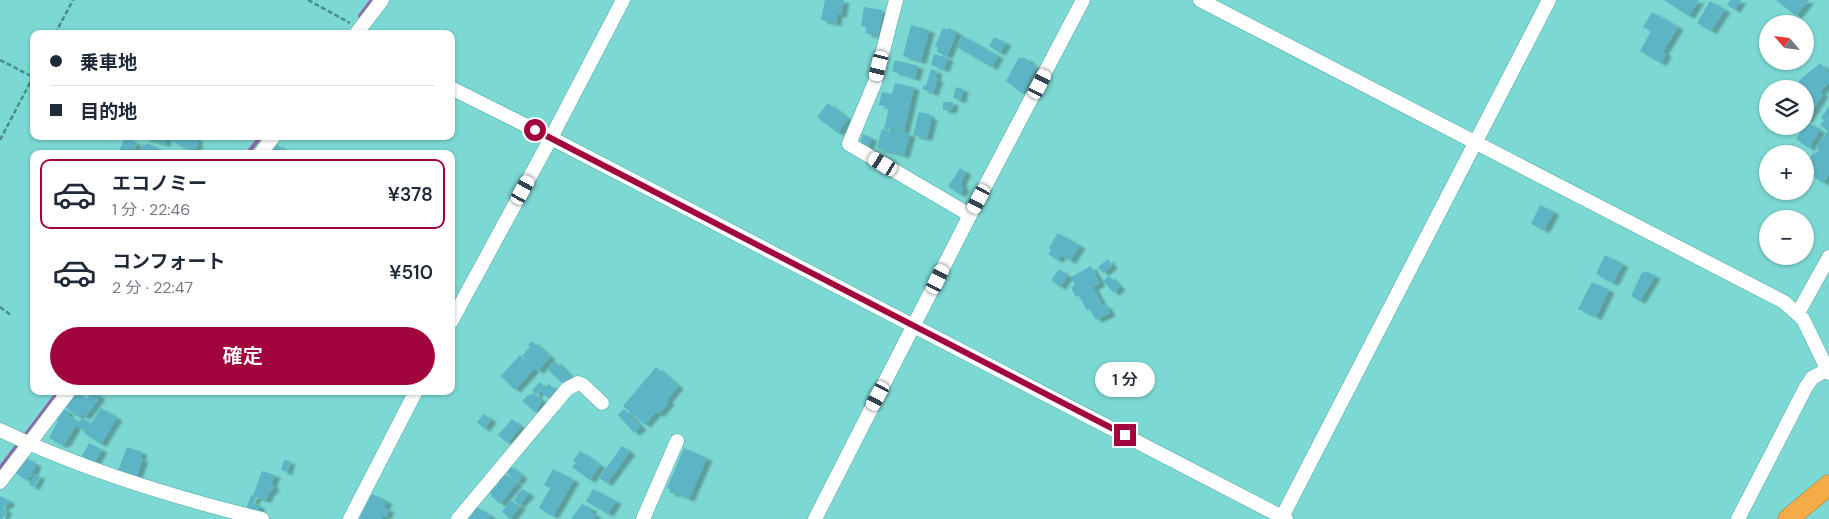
<!DOCTYPE html>
<html lang="ja">
<meta charset="utf-8">
<style>
:root{--surface:#fff;--page:#f6f6f7;--text:#1f2937;--muted:#747a83;--line:#e0e1e3;--accent:#a2043e}
body{margin:0;font-family:"DM Sans","Noto Sans JP",sans-serif;background:var(--page);color:var(--text);height:100vh;display:flex;flex-direction:column;font-size:19px;white-space:nowrap}
*{box-sizing:border-box;margin:0}
p{font-size:16px;color:var(--muted)}
.icon{flex:none;width:28px;height:28px;fill:none;stroke:currentColor;stroke-width:2;stroke-linecap:round;stroke-linejoin:round}
.map{position:relative;flex:1;overflow:hidden}
.details{position:absolute;left:30px;top:150px;width:425px;height:245px;display:flex;flex-direction:column;background:var(--surface);border-radius:10px;box-shadow:0 1px 4px #0004}
.details>*{flex:none}
.top-card{position:absolute;left:30px;top:30px;width:425px;height:110px;border-radius:10px;box-shadow:0 1px 4px #0004;display:grid;align-content:center;height:110px;padding:0 20px;background:var(--surface)}
.needle{width:32px;rotate:298deg}
.buttons{position:absolute;left:1759px;top:15px;display:grid;gap:10px}
.buttons a{display:grid;place-items:center;width:55px;height:55px;border-radius:50%;background:var(--surface);box-shadow:0 1px 4px #0004;font-size:25px}
.end{position:absolute;width:22px;height:22px;margin:-11px;border:6px solid #a2043e;background:#fff;box-shadow:0 0 0 2px #fff}
.from{border-radius:50%}
.bubble{position:absolute;height:35px;border-radius:18px;background:var(--surface);box-shadow:0 1px 4px #0004;font-size:16px;font-weight:600;line-height:35px;text-align:center}
.car{position:absolute;width:15px;height:30px;margin:-15px -8px;border-radius:6px;box-shadow:0 0 4px 1px #0007;background:linear-gradient(#fff 24%,#345 0 40%,#fff 0 76%,#345 0 86%,#fff 0)}
.top-card b{display:flex;align-items:center;gap:18px;height:48px;font-size:19px}
.top-card b+b{border-top:1px solid var(--line)}
.top-card i{width:12px;height:12px;background:var(--text)}
ul{padding:9px 0 0;list-style:none}
li{display:flex;align-items:center;gap:15px;height:70px;margin:0 10px 8px;padding:0 10px;border:2px solid transparent;border-radius:10px}
li div{flex:1}
li b{display:block;font-size:19px}
li em{font-style:normal;font-weight:600}
li.active{border-color:var(--accent)}
li>.icon{width:45px;height:45px;stroke-width:1.5}
.primary-button{display:flex;gap:10px;margin-top:auto;padding:10px 20px}
.primary-button a{flex:1;height:58px;border-radius:30px;background:var(--accent);color:#fff;font-size:20px;font-weight:600;line-height:58px;text-align:center}
.map>svg:first-child{display:block}
.lines{fill:none;stroke-linecap:round;stroke-linejoin:round}
.stream{stroke:#9067ac;stroke-width:4}
.building{fill:#5bb4c5;filter:url(#shadow)}
.minor-casing{stroke:#4aa8a3;stroke-width:15}
.highway-casing{stroke:#9f7939;stroke-width:21}
.path{stroke:#4a8d89;stroke-width:2.5;stroke-dasharray:5 2.5;stroke-linecap:butt}
.minor{stroke:#fff;stroke-width:14}
.highway{stroke:#f5ab48;stroke-width:20}
.route{stroke:#a2043e;stroke-width:6}
</style>
<div class="map">
<svg width="1829" height="519" viewBox="0 0 1829 519">
<defs>
<filter id="shadow"><feDropShadow dx="5.5" dy="3" stdDeviation="1" flood-color="#0004"/></filter>
</defs>
<rect width="100%" height="100%" fill="#7cd8d3"/>
<g class="lines">
<path class="stream" d="M 360,16 L 372,0
M 345,34 L 346,33
M 247,154 L 261,136
M 24,437 L 59,391
M 0,468 L 20,442"/>
</g>
<path class="building" d="M 825,0 L 844,0 L 841,15 L 837,14 L 836,23 L 821,20 Z
M 1664,0 L 1699,0 L 1689,16 Z
M 1730,0 L 1741,0 L 1735,10 L 1727,5 Z
M 1776,0 L 1809,0 L 1796,16 Z
M 1710,1 L 1725,10 L 1711,31 L 1697,23 Z
M 864,7 L 883,10 L 878,36 L 865,33 L 867,27 L 861,26 Z
M 1652,12 L 1678,27 L 1663,52 L 1666,54 L 1661,63 L 1640,51 L 1651,31 L 1643,27 Z
M 911,25 L 929,30 L 921,61 L 903,56 Z
M 943,28 L 947,30 L 948,28 L 957,32 L 947,56 L 937,52 L 938,48 L 935,46 Z
M 963,36 L 998,56 L 992,67 L 957,47 Z
M 994,37 L 1006,43 L 1000,53 L 989,46 Z
M 934,54 L 948,58 L 944,69 L 931,65 Z
M 1019,57 L 1022,59 L 1023,57 L 1030,61 L 1029,63 L 1037,67 L 1023,94 L 1006,81 Z
M 895,60 L 918,66 L 915,78 L 892,71 Z
M 1820,63 L 1829,73 L 1829,83 L 1820,92 L 1823,94 L 1806,121 L 1805,120 L 1805,89 L 1795,89 L 1800,80 Z
M 931,69 L 937,71 L 935,78 L 938,79 L 933,93 L 922,89 L 924,85 L 926,86 Z
M 895,83 L 914,87 L 904,131 L 889,128 L 888,130 L 884,129 L 889,107 L 879,105 L 882,92 L 892,94 Z
M 956,87 L 963,89 L 961,100 L 953,98 Z
M 943,102 L 953,102 L 952,110 L 943,110 Z
M 828,103 L 848,119 L 838,133 L 817,117 Z
M 1829,106 L 1829,174 L 1823,183 L 1805,170 L 1805,164 L 1814,152 L 1816,154 L 1819,149 L 1816,147 L 1828,131 L 1820,125 L 1824,120 L 1821,118 Z
M 919,112 L 929,114 L 929,117 L 932,117 L 927,138 L 913,135 Z
M 1807,122 L 1820,130 L 1809,148 L 1796,139 Z
M 882,129 L 893,132 L 893,129 L 910,134 L 904,155 L 877,148 Z
M 863,134 L 872,138 L 867,149 L 859,146 Z
M 144,136 L 167,136 L 165,144 L 143,138 Z
M 174,136 L 192,136 L 198,139 L 196,142 L 198,143 L 194,152 L 171,141 Z
M 125,137 L 137,143 L 133,154 L 126,154 L 119,151 Z
M 147,143 L 157,147 L 156,148 L 160,149 L 158,154 L 140,154 L 143,144 L 146,145 Z
M 277,144 L 288,154 L 269,154 Z
M 960,168 L 966,172 L 961,182 L 962,183 L 961,185 L 964,188 L 960,194 L 948,187 Z
M 1540,205 L 1554,212 L 1544,230 L 1531,224 Z
M 1058,233 L 1080,246 L 1070,261 L 1061,255 L 1058,260 L 1048,254 L 1051,250 L 1049,248 Z
M 1605,255 L 1623,264 L 1613,283 L 1596,274 Z
M 1108,259 L 1112,266 L 1103,273 L 1098,267 Z
M 1091,266 L 1100,283 L 1093,287 L 1103,306 L 1105,304 L 1110,313 L 1096,320 L 1090,309 L 1087,311 L 1079,295 L 1076,297 L 1071,287 L 1075,285 L 1071,277 Z
M 1059,269 L 1068,276 L 1060,287 L 1051,280 Z
M 1646,271 L 1655,276 L 1640,301 L 1631,296 L 1642,272 L 1644,273 Z
M 1109,276 L 1120,287 L 1114,293 L 1103,281 Z
M 1592,282 L 1609,290 L 1596,317 L 1578,309 Z
M 532,341 L 550,357 L 538,371 L 522,356 L 530,347 L 528,345 Z
M 520,355 L 534,369 L 515,390 L 501,376 Z
M 555,361 L 571,377 L 563,384 L 547,369 Z
M 656,367 L 678,386 L 667,400 L 669,402 L 659,414 L 656,412 L 645,425 L 623,406 Z
M 540,382 L 544,386 L 536,395 L 532,390 Z
M 549,384 L 556,390 L 548,398 L 541,392 Z
M 74,391 L 87,399 L 92,391 L 100,397 L 85,417 L 80,414 L 78,417 L 63,405 Z
M 533,393 L 542,401 L 535,412 L 522,401 L 529,394 L 531,395 Z
M 61,408 L 69,412 L 67,415 L 78,422 L 65,444 L 63,443 L 62,445 L 49,438 L 58,421 L 55,419 Z
M 101,408 L 117,418 L 101,444 L 84,433 L 85,431 L 77,426 L 82,418 L 91,424 Z
M 624,409 L 641,427 L 634,433 L 618,415 Z
M 484,414 L 491,420 L 484,429 L 477,422 Z
M 512,419 L 521,427 L 507,443 L 498,435 Z
M 89,443 L 102,450 L 94,463 L 82,456 Z
M 622,446 L 630,452 L 607,483 L 599,478 Z
M 127,447 L 142,452 L 140,458 L 143,459 L 136,478 L 118,471 Z
M 684,448 L 707,458 L 689,499 L 674,492 L 673,494 L 669,492 L 670,490 L 667,488 Z
M 580,451 L 600,465 L 590,480 L 572,467 L 576,463 L 573,461 Z
M 25,457 L 36,464 L 31,477 L 29,476 L 26,480 L 15,473 Z
M 284,460 L 290,461 L 287,472 L 281,470 Z
M 509,465 L 522,476 L 517,482 L 504,471 Z
M 553,469 L 574,480 L 553,516 L 539,508 L 550,488 L 544,485 Z
M 262,471 L 275,475 L 271,485 L 274,486 L 271,492 L 269,492 L 266,500 L 256,497 L 253,503 L 260,506 L 258,512 L 247,507 L 251,495 L 253,496 Z
M 504,473 L 517,483 L 500,504 L 491,496 L 492,494 L 486,490 L 491,484 L 496,487 Z
M 35,474 L 40,476 L 34,487 L 29,485 Z
M 523,489 L 529,494 L 519,505 L 514,500 L 517,496 L 516,495 Z
M 593,489 L 616,501 L 608,514 L 586,501 Z
M 372,494 L 387,501 L 384,507 L 389,510 L 386,517 L 383,515 L 381,519 L 359,519 Z
M 0,496 L 10,501 L 7,506 L 5,505 L 3,508 L 7,511 L 2,519 L 0,518 Z
M 511,500 L 520,507 L 510,519 L 502,512 Z
M 582,504 L 592,509 L 590,512 L 596,515 L 594,519 L 571,519 Z
M 477,507 L 491,516 L 489,519 L 469,519 Z"/>
<g class="lines">
<defs>
<path id="minor" d="M 896,0 L 875,82 L 849,144 L 970,215
M 1200,0 L 1784,302 L 1803,319 L 1829,373
M 356,34 L 382,0
M 451,88 L 551,138 L 1286,519
M 260,154 L 274,136
M 1798,313 L 1829,257
M 451,322 L 551,138 L 623,0
M 0,430 C 83,470 172,497 262,519
M 0,482 L 69,391
M 350,519 L 416,391
M 458,519 L 567,389 L 578,383 L 583,385 L 602,403
M 643,519 L 677,441
M 815,519 L 970,215 L 1083,0
M 1281,519 L 1549,0
M 1738,519 L 1806,387 L 1812,378 L 1827,370"/>
<path id="highway" d="M 1788,519 L 1829,485"/>
</defs>
<use href="#minor" class="minor-casing"/>
<use href="#highway" class="highway-casing"/>
<path class="path" d="M 308,0 L 350,23
M 55,34 L 73,0
M 0,60 L 33,77
M 0,140 L 34,75
M 0,307 L 12,316"/>
<use href="#minor" class="minor"/>
<use href="#highway" class="highway"/>
</g>
<g class="lines">
<path class="route" d="M 535,130 L 1125,435"/>
</g>
</svg>
<div class="buttons">
<a><svg class="needle" viewBox="-14 -14 28 28"><path d="M0-13l5 13h-10z" fill="#e53935"/><path d="M0 13l5-13h-10z" fill="#747a83"/></svg></a>
<a><svg class="icon" aria-label="layers" viewBox="0 0 24 24"><path d="M12 4l9 5-9 5-9-5zM3 14l9 5 9-5"/></svg></a>
<a>+</a>
<a>−</a>
</div>
<i class="end from" style="left:535px;top:130px"></i>
<i class="end" style="left:1125px;top:435px"></i>
<div class="bubble" style="left:1095px;top:362px;width:60px">1 分</div>
<i class="car" style="left:879px;top:66px;rotate:194deg"></i>
<i class="car" style="left:1040px;top:84px;rotate:27deg"></i>
<i class="car" style="left:883px;top:164px;rotate:301deg"></i>
<i class="car" style="left:523px;top:190px;rotate:29deg"></i>
<i class="car" style="left:979px;top:199px;rotate:208deg"></i>
<i class="car" style="left:938px;top:279px;rotate:26deg"></i>
<i class="car" style="left:878px;top:396px;rotate:208deg"></i>
<div class="top-card">
<b><i class="from"></i>乗車地</b>
<b><i></i>目的地</b>
</div>
<section class="details">
<ul>
<li class="active"><svg class="icon" aria-label="car" viewBox="0 0 24 24"><path d="M5 17H2v-5l4-1 3-4h7l3 4 3 1v5h-3M9 17h6M6 11h13"/><circle cx="7" cy="17" r="2"/><circle cx="17" cy="17" r="2"/></svg><div><b>エコノミー</b><p>1 分 · 22:46</p></div><em>¥378</em></li>
<li><svg class="icon" aria-label="car" viewBox="0 0 24 24"><path d="M5 17H2v-5l4-1 3-4h7l3 4 3 1v5h-3M9 17h6M6 11h13"/><circle cx="7" cy="17" r="2"/><circle cx="17" cy="17" r="2"/></svg><div><b>コンフォート</b><p>2 分 · 22:47</p></div><em>¥510</em></li>
</ul>
<div class="primary-button"><a>確定</a></div>
</section>
</div>
